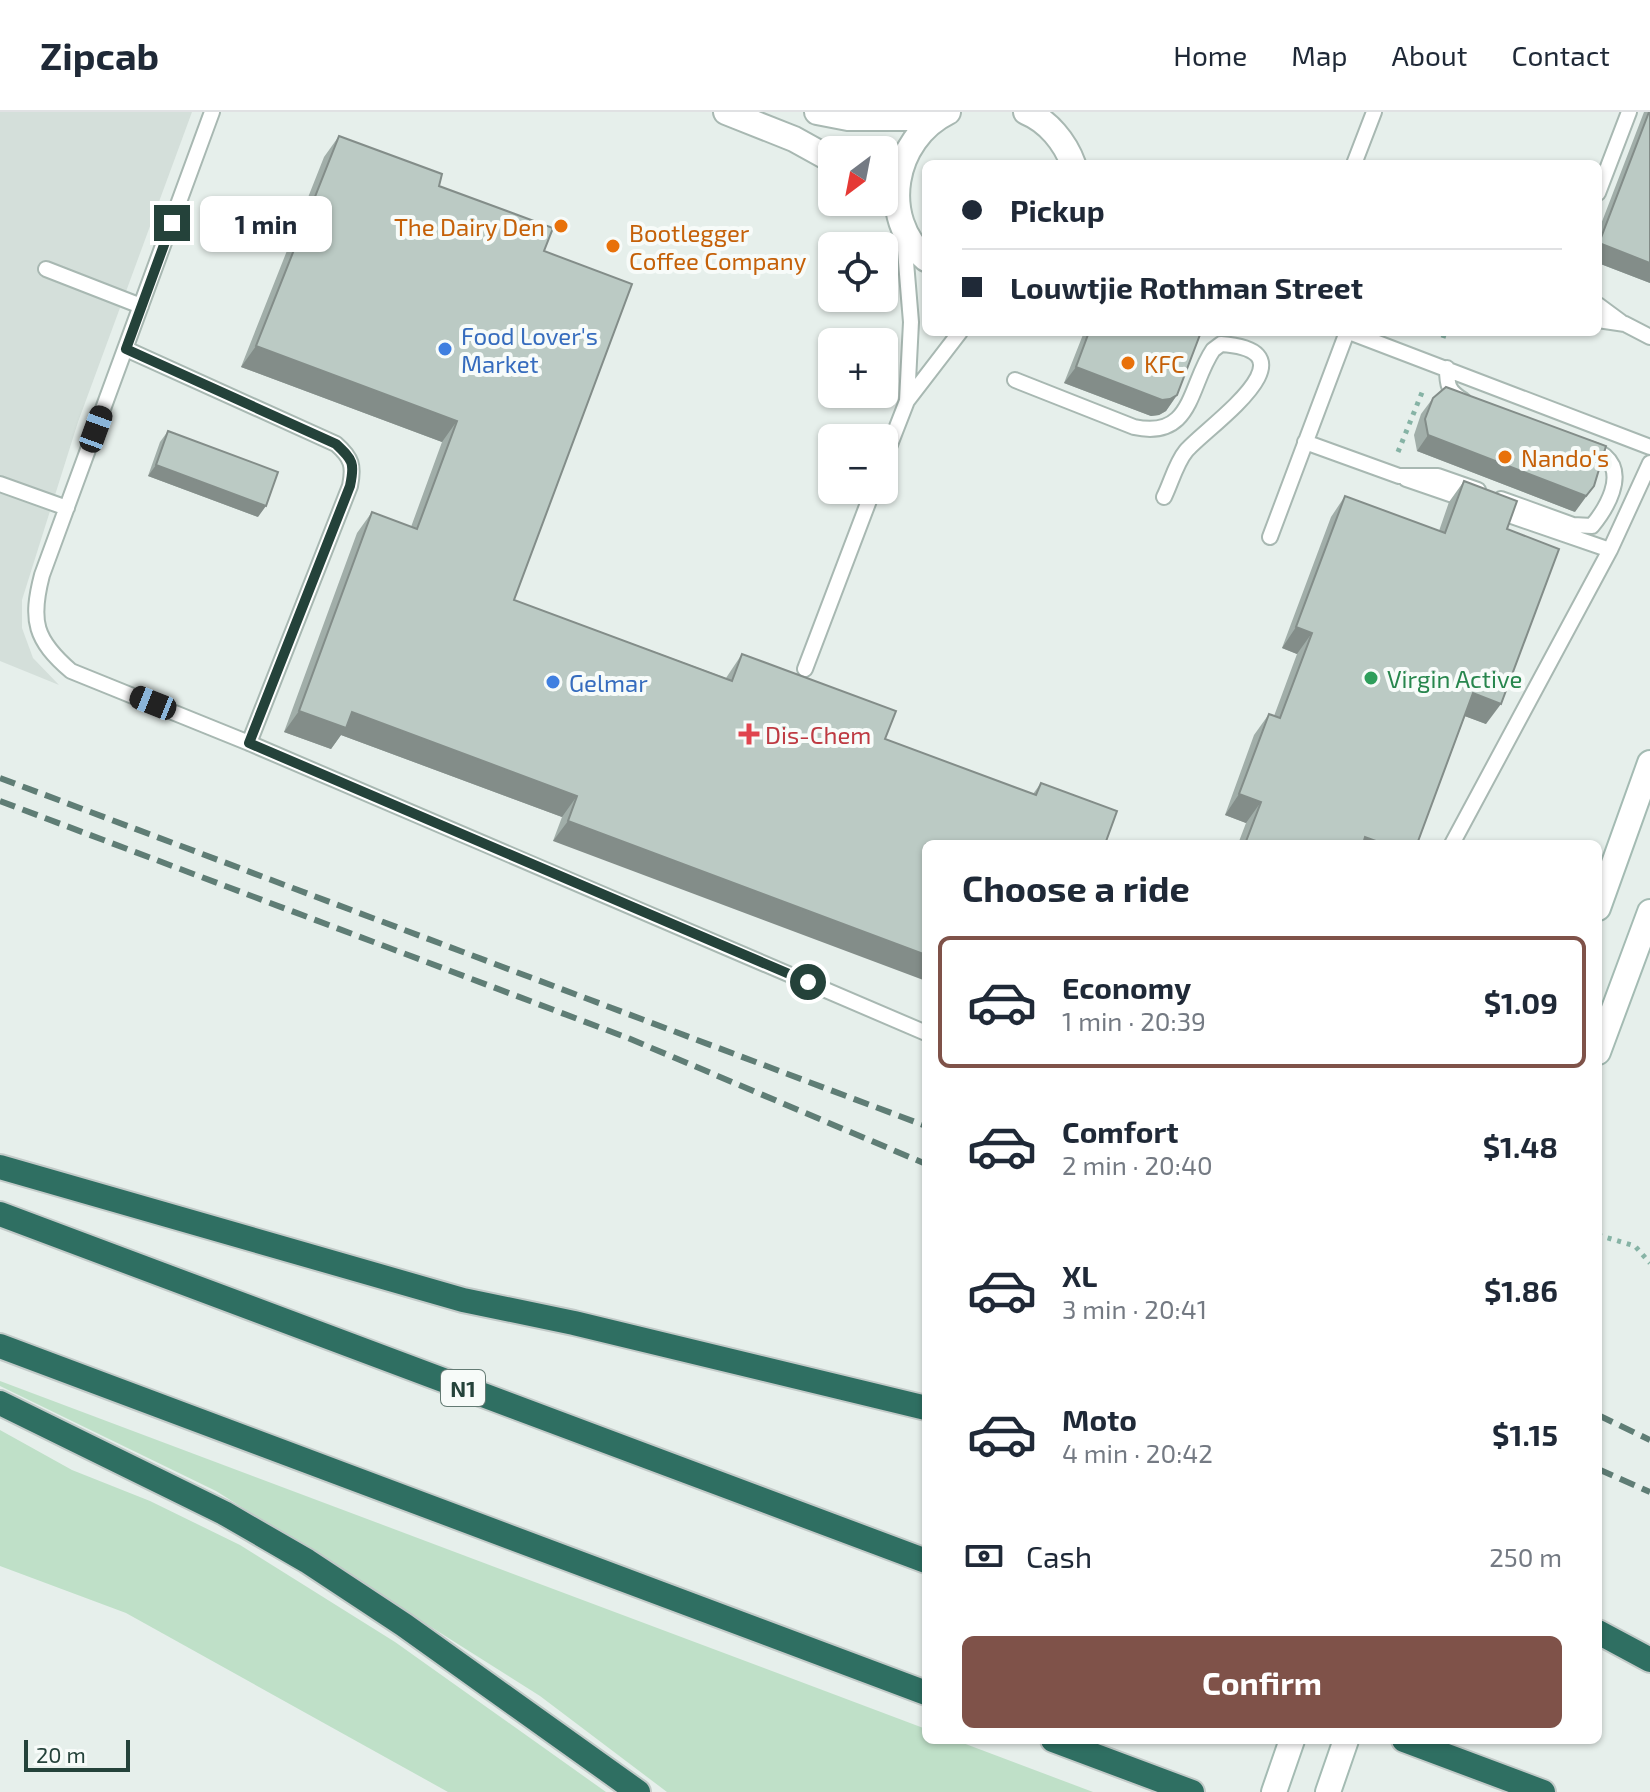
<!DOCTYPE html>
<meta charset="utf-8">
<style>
:root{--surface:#fff;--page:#f6f6f7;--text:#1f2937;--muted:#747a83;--line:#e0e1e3;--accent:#7f5249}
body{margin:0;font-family:"Exo 2",sans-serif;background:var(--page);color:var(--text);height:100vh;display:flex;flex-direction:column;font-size:30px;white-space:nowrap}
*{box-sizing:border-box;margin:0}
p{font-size:26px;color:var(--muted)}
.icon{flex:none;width:44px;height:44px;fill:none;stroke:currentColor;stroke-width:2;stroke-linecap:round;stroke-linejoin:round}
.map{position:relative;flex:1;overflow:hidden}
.drawer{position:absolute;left:922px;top:728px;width:680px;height:904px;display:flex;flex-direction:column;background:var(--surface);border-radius:12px;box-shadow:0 2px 6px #0004}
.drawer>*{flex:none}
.top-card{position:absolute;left:922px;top:48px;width:680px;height:176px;border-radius:12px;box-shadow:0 2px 6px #0004;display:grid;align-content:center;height:176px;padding:0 40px;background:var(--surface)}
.needle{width:52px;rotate:212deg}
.tools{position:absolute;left:818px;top:24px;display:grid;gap:16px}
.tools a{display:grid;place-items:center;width:80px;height:80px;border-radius:12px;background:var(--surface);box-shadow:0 2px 6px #0004;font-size:40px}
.scale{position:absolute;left:24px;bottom:20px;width:106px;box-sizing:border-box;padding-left:8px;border:4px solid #24423a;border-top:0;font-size:22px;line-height:28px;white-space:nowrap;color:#24423a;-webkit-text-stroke:6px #f7fbf9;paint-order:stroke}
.end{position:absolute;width:36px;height:36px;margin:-18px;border:10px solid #24423a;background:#fff;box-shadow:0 0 0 4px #fff}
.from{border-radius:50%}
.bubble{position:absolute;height:56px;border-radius:12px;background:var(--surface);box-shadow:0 2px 6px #0004;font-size:26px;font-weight:700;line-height:56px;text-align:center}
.car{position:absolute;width:24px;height:48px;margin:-24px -12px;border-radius:10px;box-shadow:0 0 6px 2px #0007;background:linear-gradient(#222 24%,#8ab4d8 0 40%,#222 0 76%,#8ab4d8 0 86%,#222 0)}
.top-card b{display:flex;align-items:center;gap:28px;height:76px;font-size:30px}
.top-card b+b{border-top:2px solid var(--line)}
.top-card i{width:20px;height:20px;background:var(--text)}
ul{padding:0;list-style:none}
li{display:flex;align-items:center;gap:24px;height:132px;margin:0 16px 12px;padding:0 24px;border:4px solid transparent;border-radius:12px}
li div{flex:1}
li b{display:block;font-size:30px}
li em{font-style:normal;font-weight:700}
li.active{border-color:var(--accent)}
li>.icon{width:72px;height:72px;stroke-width:1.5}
h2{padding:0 40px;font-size:36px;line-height:96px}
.pay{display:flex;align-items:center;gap:20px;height:88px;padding:0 40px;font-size:30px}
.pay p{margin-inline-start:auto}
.cta{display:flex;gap:16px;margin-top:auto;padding:16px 40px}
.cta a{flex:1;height:92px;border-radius:12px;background:var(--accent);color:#fff;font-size:32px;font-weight:700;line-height:92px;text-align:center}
header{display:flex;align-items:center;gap:48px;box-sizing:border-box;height:112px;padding:0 40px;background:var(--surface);border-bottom:2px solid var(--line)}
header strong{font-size:38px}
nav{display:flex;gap:44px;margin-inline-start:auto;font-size:28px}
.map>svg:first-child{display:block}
.built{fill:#d4dfda}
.green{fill:#bfe0c8}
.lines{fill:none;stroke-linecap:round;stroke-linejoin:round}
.lane-casing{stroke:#a8b8b2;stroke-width:18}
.street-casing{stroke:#a8b8b2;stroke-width:28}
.secondary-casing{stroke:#a4bbb3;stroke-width:28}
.highway-casing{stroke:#c2cac8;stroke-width:28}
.path{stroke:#86b3a5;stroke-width:5;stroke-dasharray:4 6;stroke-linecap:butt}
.lane{stroke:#fff;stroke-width:14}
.street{stroke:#fff;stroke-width:24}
.secondary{stroke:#fff;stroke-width:24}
.highway{stroke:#2f6f62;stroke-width:24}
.rail{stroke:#5f7d75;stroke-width:6;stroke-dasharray:16 8;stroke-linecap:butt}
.wall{fill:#a1aea9}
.shaded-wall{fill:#838d89}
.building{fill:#bbcac4;stroke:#838d89;stroke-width:2}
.route{stroke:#24423a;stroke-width:10}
.food-dot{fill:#e8710a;stroke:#f7fbf9;stroke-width:3}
.shop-dot{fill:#3f7fe0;stroke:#f7fbf9;stroke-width:3}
.leisure-dot{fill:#2e9e5b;stroke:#f7fbf9;stroke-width:3}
.health-dot{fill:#e0444e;stroke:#f7fbf9;stroke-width:3}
.labels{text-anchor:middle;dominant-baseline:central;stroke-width:8;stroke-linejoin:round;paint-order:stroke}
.shield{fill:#f7fbf9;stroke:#637a73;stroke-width:2}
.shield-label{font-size:22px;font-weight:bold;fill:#24423a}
.food-label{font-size:24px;fill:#c56008;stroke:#f7fbf9;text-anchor:start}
.shop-label{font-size:24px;fill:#366cbe;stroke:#f7fbf9;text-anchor:start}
.leisure-label{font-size:24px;fill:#27864d;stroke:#f7fbf9;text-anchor:start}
.health-label{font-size:24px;fill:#be3a42;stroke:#f7fbf9;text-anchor:start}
</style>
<header>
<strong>Zipcab</strong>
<nav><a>Home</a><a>Map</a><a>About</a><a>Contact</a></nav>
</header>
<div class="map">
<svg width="1650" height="1680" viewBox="0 0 1650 1680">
<rect width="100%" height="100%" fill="#e6efeb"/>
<path class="built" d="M 0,0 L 192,0 L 78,310 L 22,488 L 22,516 L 33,546 L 59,573 L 0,549 Z"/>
<path class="green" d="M 0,1269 L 926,1617 L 926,1628 L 955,1628 L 1093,1680 L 667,1680 L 540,1584 L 216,1379 L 0,1274 Z
M 0,1318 L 72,1358 L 150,1389 L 240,1433 L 395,1530 L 606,1680 L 448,1680 L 126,1501 L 0,1454 Z"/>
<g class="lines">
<defs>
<path id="lane" d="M 212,0 L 42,463 C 30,509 35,528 71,559 L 249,631 L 926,921
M 1354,52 L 1374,0
M 1598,81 L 1629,0
M 904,126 L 911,210 L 907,289
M 46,157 L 141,194
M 1598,193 L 1621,210
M 1598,208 L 1625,212 L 1650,225
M 1349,220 L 1650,335
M 126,237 L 336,332 C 352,346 354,354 350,374 L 249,631
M 1447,256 C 1447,273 1448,279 1463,288
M 1015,268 L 1134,315 C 1193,328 1189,273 1213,238 L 1221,232 C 1321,239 1205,316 1186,339 C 1176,351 1171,371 1164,385
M 1305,330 L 1399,364 L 1438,364 L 1478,378
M 884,348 L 907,289 L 960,220
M 1406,367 L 1470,389
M 0,372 L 67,396
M 1501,387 L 1573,413 L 1592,414 C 1606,397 1627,363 1605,344 C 1600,340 1592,338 1587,336
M 1497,399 L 1610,438
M 1270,425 L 1347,220
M 805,557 L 873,378
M 1452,732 L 1610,438 L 1650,351"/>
<path id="street" d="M 726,0 L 794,27 L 832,48
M 817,0 L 848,6 L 936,6
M 1026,0 C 1048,9 1065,30 1073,52
M 926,147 C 878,106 893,27 948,0"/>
<path id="secondary" d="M 1598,796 L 1650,651
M 1598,940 L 1650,800
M 1274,1680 L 1292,1628
M 1328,1680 L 1346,1628"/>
<path id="highway" d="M 0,1055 L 463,1188 L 574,1211 L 926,1296
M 0,1102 L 926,1449
M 0,1234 L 926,1581
M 0,1291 L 224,1401 L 307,1449 L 404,1513 L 638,1680
M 1598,1520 L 1650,1548
M 1053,1628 L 1192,1680
M 1404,1628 L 1543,1680"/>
</defs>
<use href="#lane" class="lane-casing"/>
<use href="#street" class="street-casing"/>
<use href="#secondary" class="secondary-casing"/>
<use href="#highway" class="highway-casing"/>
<path class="path" d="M 1443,226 L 1445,220
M 1398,340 L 1423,278
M 1598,1123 L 1635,1134 L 1650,1151"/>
<use href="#lane" class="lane"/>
<use href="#street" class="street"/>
<use href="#secondary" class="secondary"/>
<use href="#highway" class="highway"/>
<path class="rail" d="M 0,666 L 926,1014
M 0,689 L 628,926 L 926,1052
M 1598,1303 L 1650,1328
M 1598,1357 L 1650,1380"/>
</g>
<path class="wall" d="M 1644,0 L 1650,0 L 1650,171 L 1598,151 L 1598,120 Z
M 339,24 L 439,74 L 544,139 L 514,488 L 726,566 L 742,542 L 885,627 L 1033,682 L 1041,671 L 1117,699 L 553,729 L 562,705 L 341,623 L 331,637 L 284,620 L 357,421 L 372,400 L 411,415 L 442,330 L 241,255 L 324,45 Z
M 1084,220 L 1201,220 L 1177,283 L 1166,299 L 1159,303 L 1151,304 L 1064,271 Z
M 1433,286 L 1575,400 L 1417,339 L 1414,323 L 1421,302 Z
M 168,319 L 258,405 L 148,364 L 160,330 Z
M 1464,369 L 1507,417 L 1486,612 L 1465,604 L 1417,732 L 1238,732 L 1246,711 L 1225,703 L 1254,623 L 1269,602 L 1274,604 L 1297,542 L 1282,536 L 1331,405 L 1345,384 L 1439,419 L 1449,390 Z"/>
<path class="shaded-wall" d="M 1599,131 L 1650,151 L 1650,171 L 1598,151 Z
M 256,234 L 457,309 L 442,330 L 241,255 Z
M 1076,255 L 1177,283 L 1166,299 L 1159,303 L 1151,304 L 1064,271 Z
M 1428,323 L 1594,374 L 1575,400 L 1417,339 Z
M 156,353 L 266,394 L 258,405 L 148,364 Z
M 1296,515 L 1312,521 L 1297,542 L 1282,536 Z
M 1473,581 L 1501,592 L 1486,612 L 1459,602 Z
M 299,599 L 352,600 L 577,684 L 562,705 L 341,623 L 331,637 L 284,620 Z
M 1239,682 L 1261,690 L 1246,711 L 1225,703 Z
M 568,709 L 926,843 L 926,869 L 553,729 Z
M 1365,725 L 1384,732 L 1361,732 Z"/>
<path class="building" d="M 1649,0 L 1650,0 L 1650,151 L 1599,131 Z
M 339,24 L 442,62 L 439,74 L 553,116 L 544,139 L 632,172 L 514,488 L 732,569 L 742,542 L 896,599 L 885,627 L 1036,683 L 1041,671 L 1117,699 L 1105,732 L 926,732 L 926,843 L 568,709 L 577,684 L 352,600 L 346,616 L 299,599 L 372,400 L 417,417 L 457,309 L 256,234 Z
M 1089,220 L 1201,220 L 1177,283 L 1170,287 L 1162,288 L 1076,255 Z
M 1446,275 L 1606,334 L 1594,374 L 1586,384 L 1428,323 L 1425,307 L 1433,286 Z
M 168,319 L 278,360 L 266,394 L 156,353 Z
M 1464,369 L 1517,389 L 1507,417 L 1559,437 L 1501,592 L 1473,581 L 1417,732 L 1384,732 L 1365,725 L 1363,732 L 1245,732 L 1261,690 L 1239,682 L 1269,602 L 1280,606 L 1312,521 L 1296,515 L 1345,384 L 1445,421 Z"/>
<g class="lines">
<path class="route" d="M 172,111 L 126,237 L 336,332 C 353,348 355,351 350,374 L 249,631 L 808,870"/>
</g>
<g class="food-dot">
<circle cx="561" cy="114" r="8"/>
<circle cx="613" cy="134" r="8"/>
<circle cx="1128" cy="251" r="8"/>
<circle cx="1505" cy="345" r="8"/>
</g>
<g class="shop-dot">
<circle cx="445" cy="237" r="8"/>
<circle cx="553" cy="570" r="8"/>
</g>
<circle class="leisure-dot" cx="1371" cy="566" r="8"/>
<path class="health-dot" d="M745 610h8v8h8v8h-8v8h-8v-8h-8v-8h8z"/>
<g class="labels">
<rect class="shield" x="441" y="1258" width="44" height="36" rx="6"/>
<g class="shield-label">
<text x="463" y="1276">N1</text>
</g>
<g class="food-label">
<text x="545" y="114" text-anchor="end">The Dairy Den</text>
<text x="629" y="120">Bootlegger<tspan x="629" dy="28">Coffee Company</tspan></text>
<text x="1144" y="251">KFC</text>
<text x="1521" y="345">Nando's</text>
</g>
<g class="shop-label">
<text x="461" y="223">Food Lover's<tspan x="461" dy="28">Market</tspan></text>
<text x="569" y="570">Gelmar</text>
</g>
<g class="leisure-label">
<text x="1387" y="566">Virgin Active</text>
</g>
<g class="health-label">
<text x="765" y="622">Dis-Chem</text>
</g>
</g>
</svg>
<div class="tools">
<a><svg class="needle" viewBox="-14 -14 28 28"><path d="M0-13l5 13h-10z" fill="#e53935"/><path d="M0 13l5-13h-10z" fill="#747a83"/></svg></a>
<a><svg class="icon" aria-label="locate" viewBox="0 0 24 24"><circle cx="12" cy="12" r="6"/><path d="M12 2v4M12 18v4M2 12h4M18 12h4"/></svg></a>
<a>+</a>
<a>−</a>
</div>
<div class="scale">20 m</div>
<i class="end from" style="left:808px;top:870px"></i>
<i class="end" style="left:172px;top:111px"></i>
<div class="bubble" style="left:200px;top:84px;width:132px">1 min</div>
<i class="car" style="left:96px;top:317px;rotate:20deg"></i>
<i class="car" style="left:153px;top:591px;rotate:292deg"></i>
<div class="top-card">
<b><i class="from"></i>Pickup</b>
<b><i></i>Louwtjie Rothman Street</b>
</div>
<section class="drawer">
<h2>Choose a ride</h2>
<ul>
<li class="active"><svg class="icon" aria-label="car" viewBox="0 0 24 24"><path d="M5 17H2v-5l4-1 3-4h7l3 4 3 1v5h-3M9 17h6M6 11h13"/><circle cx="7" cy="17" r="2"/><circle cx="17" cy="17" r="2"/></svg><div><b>Economy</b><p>1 min · 20:39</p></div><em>$1.09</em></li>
<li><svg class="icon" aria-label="car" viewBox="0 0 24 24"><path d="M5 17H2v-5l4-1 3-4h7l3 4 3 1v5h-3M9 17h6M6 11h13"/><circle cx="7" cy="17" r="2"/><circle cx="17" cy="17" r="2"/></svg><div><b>Comfort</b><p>2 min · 20:40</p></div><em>$1.48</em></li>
<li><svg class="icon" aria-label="car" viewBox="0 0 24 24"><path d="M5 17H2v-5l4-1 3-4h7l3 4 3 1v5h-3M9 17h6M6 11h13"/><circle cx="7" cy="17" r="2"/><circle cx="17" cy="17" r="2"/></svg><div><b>XL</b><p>3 min · 20:41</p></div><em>$1.86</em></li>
<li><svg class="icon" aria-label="car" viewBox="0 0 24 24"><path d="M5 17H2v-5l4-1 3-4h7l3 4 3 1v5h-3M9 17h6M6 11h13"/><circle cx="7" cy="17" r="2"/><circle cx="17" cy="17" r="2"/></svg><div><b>Moto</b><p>4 min · 20:42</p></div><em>$1.15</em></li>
</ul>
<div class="pay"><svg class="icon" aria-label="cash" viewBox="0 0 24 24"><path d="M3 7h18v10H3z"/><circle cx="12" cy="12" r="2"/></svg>Cash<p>250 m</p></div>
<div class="cta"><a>Confirm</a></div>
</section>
</div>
